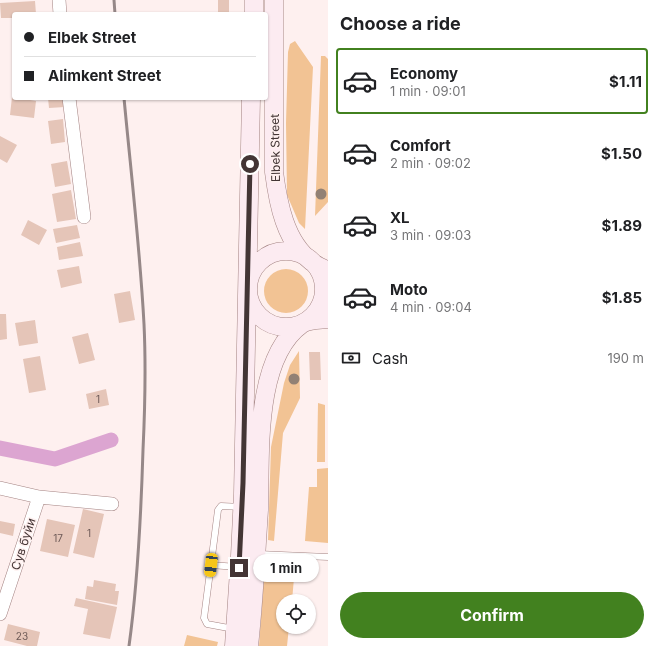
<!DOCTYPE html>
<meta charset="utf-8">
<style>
:root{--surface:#fff;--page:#f2f2f2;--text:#202124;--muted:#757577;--line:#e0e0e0;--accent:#42811f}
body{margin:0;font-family:Inter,sans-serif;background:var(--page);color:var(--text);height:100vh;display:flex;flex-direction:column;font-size:15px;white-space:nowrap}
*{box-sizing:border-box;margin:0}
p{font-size:13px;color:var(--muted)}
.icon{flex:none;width:22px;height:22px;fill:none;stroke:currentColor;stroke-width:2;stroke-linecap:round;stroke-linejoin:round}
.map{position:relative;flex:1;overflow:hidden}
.panel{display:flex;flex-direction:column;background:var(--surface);width:328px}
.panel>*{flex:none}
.hud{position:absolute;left:12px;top:12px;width:256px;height:88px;border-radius:4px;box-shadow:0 1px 3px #0004;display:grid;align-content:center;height:88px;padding:0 12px;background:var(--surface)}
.controls{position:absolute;left:276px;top:594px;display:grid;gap:8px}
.controls a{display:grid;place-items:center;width:40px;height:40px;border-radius:50%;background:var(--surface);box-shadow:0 1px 3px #0004;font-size:20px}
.end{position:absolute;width:18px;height:18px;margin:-9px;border:5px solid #433535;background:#fff;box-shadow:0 0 0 2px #fff}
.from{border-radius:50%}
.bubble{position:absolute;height:28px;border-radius:14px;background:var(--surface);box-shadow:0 1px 3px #0004;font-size:13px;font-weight:700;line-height:28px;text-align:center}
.car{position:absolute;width:12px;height:24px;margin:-12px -6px;border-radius:5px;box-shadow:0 0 3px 1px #0007;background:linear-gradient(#f5c518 24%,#345 0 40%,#f5c518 0 76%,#345 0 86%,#f5c518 0)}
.hud b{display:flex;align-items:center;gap:14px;height:38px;font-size:15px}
.hud b+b{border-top:1px solid var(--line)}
.hud i{width:10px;height:10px;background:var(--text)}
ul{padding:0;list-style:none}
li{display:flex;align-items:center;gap:12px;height:66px;margin:0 8px 6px;padding:0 4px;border:2px solid transparent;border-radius:4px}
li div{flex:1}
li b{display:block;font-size:15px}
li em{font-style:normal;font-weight:700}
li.selected{border-color:var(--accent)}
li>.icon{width:36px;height:36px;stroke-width:1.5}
h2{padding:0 12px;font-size:18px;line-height:48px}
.pay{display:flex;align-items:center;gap:10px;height:44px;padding:0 12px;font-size:15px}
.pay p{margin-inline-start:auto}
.button{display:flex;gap:8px;margin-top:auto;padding:8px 12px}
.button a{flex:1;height:46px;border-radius:24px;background:var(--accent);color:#fff;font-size:16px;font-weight:700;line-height:46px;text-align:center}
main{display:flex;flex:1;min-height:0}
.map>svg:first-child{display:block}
.green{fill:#f2c394}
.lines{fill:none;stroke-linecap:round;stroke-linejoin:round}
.canal{stroke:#dca5d1;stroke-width:15}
.building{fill:#e5c5b8}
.service-casing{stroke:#a48483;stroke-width:7}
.minor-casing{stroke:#a48483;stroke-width:14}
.secondary-casing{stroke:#a48483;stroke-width:19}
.service{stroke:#fff;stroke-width:6}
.minor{stroke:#fff;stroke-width:13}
.secondary{stroke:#fcebf1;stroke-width:18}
.rail{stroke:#968888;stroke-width:3}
.tree{fill:#928174}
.route{stroke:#433535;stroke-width:5}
.labels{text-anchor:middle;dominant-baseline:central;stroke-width:3;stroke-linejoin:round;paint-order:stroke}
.number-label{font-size:10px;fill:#6c5956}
.street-label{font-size:12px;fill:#433535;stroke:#fef0ef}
</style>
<main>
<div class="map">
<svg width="328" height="646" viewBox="0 0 328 646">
<rect width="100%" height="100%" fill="#fef0ef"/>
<path class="green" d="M 295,41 L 313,67 L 305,229 L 299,223 L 287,195 L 286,123 L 288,52 L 290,44 Z
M 321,56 L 325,56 L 328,59 L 328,202 L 315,216 Z
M264 291a22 22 0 1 1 44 0a22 22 0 1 1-44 0Z
M 299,351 L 300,398 L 283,433 L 274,541 L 268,540 L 271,447 L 284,383 L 290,365 Z
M 318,403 L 325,405 L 325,462 L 317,462 Z
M 328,468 L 328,543 L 305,541 L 309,487 L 317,487 L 317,469 Z
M 269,569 C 279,568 288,570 294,578 L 292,601 L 283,601 L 283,627 L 289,627 L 287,646 L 259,646 L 264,574 Z
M 187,635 L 218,642 L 217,646 L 184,646 Z"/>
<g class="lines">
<path class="canal" d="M 0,448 L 55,459 L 111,440"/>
</g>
<path class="building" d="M 218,0 L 229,0 L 229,14 L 218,14 Z
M 35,1 L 36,14 L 14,14 L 14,18 L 1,18 L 0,3 Z
M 12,97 L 36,101 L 34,118 L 10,115 Z
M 48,98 L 64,98 L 65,107 L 49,108 Z
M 63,119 L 65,142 L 51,144 L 48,121 Z
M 0,136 L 17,145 L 7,163 L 0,159 Z
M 67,161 L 71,184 L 55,187 L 51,164 Z
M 71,190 L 76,219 L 57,222 L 52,194 Z
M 28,220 L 47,230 L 39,245 L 21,235 Z
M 77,225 L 80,238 L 56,243 L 53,229 Z
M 80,242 L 83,256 L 59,260 L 57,247 Z
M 79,266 L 82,283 L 61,288 L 57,270 Z
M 130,291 L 135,320 L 119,323 L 114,294 Z
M 0,314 L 6,314 L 7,339 L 0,340 Z
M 35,320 L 38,343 L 19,346 L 15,323 Z
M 88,333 L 95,360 L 79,364 L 72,337 Z
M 309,352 L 320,352 L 321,380 L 310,380 Z
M 40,356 L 46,390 L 29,393 L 23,359 Z
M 106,389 L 109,405 L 89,409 L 86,394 Z
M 83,509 L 104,514 L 94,558 L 73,553 Z
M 47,519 L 75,525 L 68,557 L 40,551 Z
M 0,521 L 15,524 L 13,536 L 0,533 Z
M 94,580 L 116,584 L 115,591 L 119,591 L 117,605 L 85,599 L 87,586 L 93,587 Z
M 76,598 L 117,607 L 110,639 L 83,634 L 88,609 L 74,606 Z
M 8,624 L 40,632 L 37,646 L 27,646 L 4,640 Z"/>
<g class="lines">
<defs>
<path id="service" d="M 258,554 L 328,557
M 211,565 L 237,567
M 234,629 L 207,624 L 204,618 L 218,510 L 221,506 L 242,507"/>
<path id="minor" d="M 59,0 L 60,14
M 69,98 L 84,217
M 0,488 L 39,497 L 112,504
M 0,614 L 39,497"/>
<path id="secondary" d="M 274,0 L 274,172 C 278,203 285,242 312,262 C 317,266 323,268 328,271
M 254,14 L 254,0
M248 289a38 38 0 1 1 76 0a38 38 0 1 1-76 0Z
M 234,646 L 240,556 L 243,494 L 251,98
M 249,646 C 254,601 256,555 259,510 C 261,457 253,359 302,324 C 308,320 320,320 328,319"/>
</defs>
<use href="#service" class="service-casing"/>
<use href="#minor" class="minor-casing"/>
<use href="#secondary" class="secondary-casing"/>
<use href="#service" class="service"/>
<use href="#minor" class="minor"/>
<use href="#secondary" class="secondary"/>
<path class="rail" d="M 114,0 L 115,14
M 124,98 C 131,173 140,248 144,324 C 146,366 145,408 143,450 C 141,516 138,581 129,646"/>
</g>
<g class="tree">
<circle cx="321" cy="194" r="5.5"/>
<circle cx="294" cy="379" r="5.5"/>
</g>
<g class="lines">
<path class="route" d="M 239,568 L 243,483 L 250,164"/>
</g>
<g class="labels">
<g class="number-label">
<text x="98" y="399">1</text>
<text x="89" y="533">1</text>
<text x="58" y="538">17</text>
<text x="22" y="636">23</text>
</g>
<g class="street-label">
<text transform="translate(275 148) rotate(-91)">Elbek Street</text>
<text transform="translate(23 544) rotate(-72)">Сув буйи</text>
</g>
</g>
</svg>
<div class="controls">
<a><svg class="icon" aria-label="locate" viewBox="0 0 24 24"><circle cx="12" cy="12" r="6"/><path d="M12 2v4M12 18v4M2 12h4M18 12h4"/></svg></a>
</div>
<i class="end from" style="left:250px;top:164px"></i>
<i class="end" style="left:239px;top:568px"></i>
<div class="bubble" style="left:253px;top:554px;width:66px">1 min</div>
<i class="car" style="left:211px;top:565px;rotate:187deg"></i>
<div class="hud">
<b><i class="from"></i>Elbek Street</b>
<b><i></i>Alimkent Street</b>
</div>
</div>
<section class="panel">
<h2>Choose a ride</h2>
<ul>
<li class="selected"><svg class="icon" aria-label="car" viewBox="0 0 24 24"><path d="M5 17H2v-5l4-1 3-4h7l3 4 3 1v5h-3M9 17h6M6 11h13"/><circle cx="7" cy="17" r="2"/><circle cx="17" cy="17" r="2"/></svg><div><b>Economy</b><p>1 min · 09:01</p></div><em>$1.11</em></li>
<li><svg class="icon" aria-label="car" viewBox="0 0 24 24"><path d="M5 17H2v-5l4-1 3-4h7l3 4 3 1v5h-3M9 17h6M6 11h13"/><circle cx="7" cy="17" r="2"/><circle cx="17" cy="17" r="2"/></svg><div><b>Comfort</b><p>2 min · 09:02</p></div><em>$1.50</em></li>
<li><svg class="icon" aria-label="car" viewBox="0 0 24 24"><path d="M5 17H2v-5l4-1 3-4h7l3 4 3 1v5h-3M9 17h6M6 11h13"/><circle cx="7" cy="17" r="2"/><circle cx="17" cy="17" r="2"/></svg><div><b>XL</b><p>3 min · 09:03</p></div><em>$1.89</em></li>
<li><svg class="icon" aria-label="car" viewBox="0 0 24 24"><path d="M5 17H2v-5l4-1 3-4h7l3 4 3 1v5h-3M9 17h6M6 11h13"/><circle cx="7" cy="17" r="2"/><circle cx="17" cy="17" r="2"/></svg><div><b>Moto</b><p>4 min · 09:04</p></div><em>$1.85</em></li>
</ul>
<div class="pay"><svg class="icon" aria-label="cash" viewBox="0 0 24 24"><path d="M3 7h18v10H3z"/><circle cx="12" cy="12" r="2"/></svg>Cash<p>190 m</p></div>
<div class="button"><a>Confirm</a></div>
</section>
</main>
